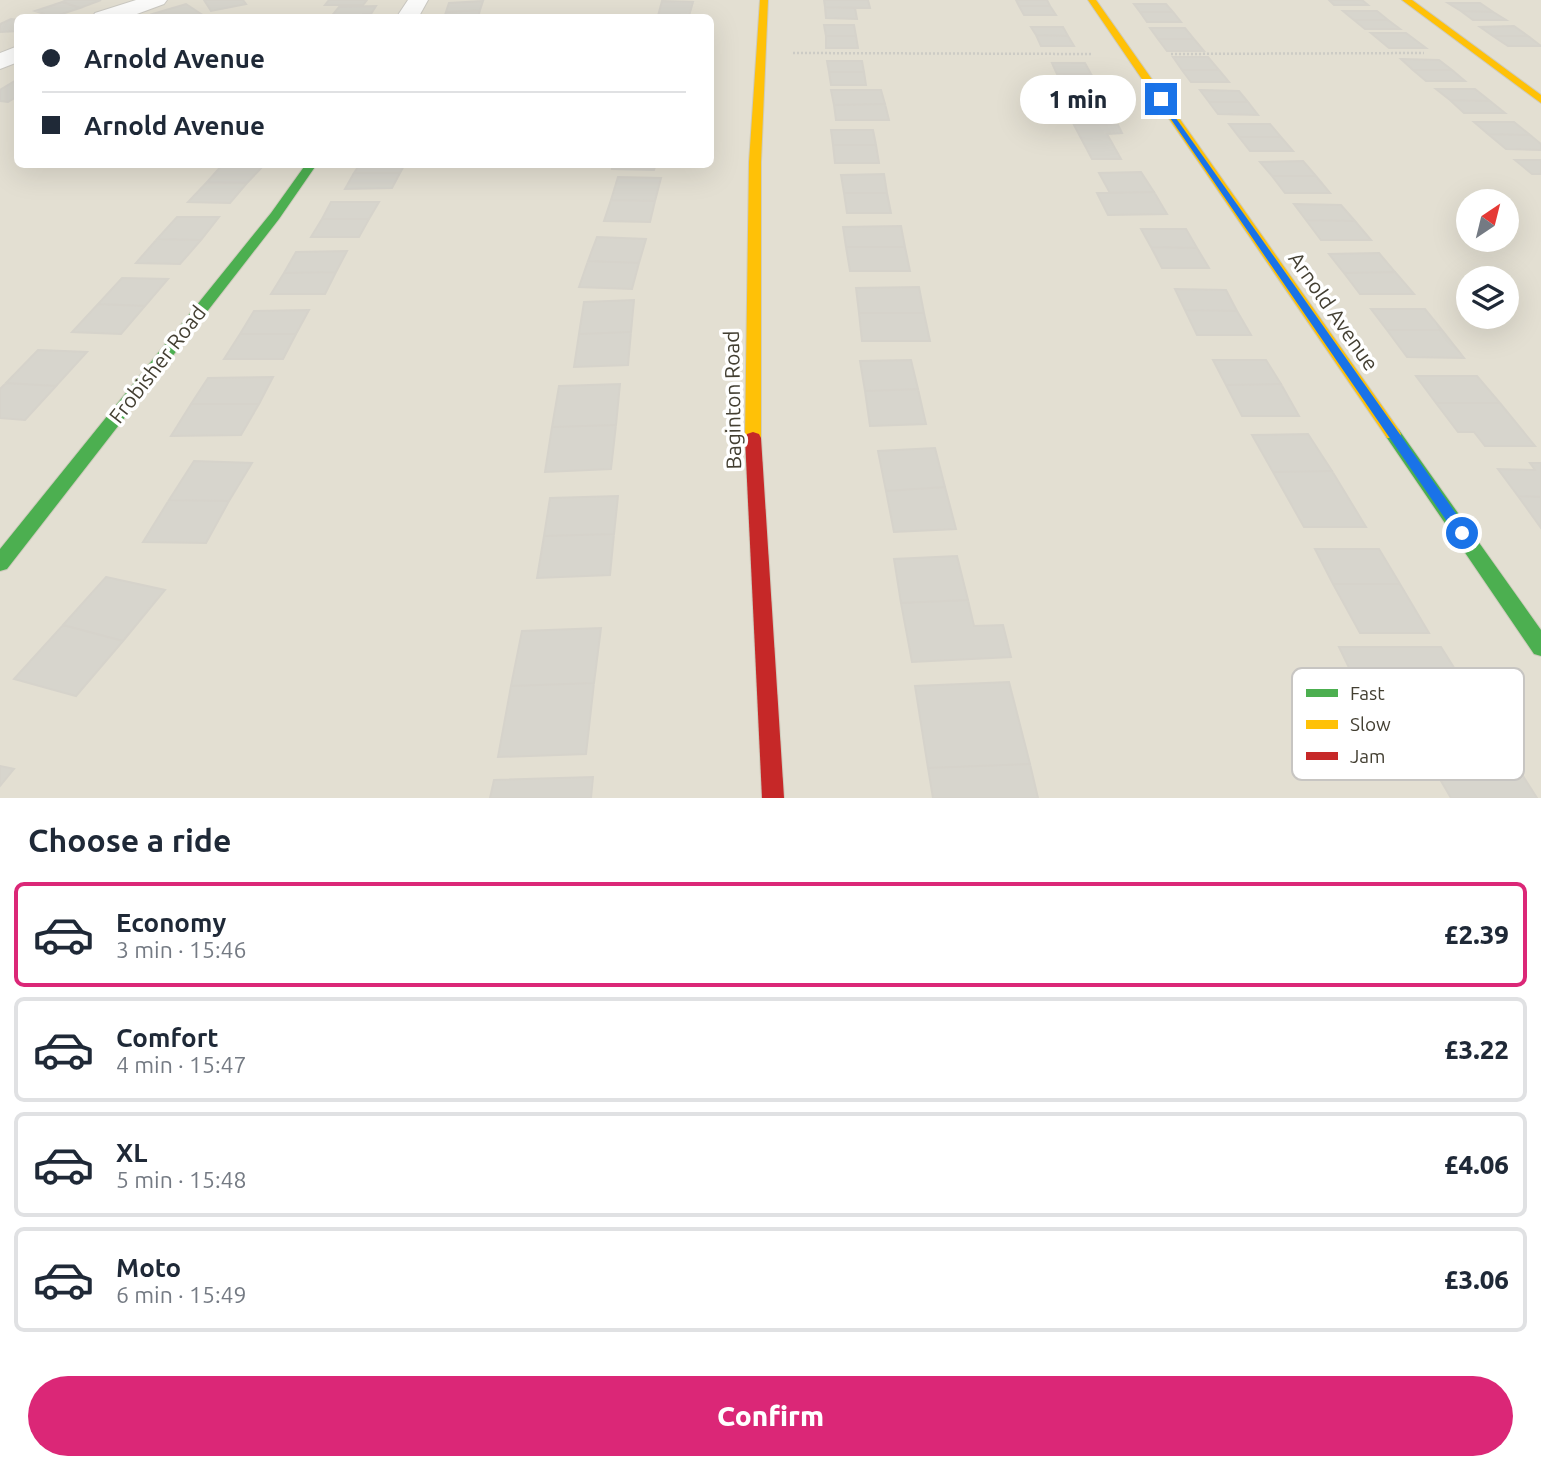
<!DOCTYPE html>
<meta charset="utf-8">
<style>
:root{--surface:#fff;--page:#f6f6f7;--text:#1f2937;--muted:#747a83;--line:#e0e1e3;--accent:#db2777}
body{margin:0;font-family:Ubuntu,sans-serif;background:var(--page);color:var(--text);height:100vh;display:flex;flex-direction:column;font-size:26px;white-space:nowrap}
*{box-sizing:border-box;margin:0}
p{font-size:23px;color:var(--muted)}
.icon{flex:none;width:38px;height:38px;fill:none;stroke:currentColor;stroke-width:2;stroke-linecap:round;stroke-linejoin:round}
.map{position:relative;height:798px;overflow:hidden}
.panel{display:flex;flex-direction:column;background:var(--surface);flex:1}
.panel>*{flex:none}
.guide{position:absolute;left:14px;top:14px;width:700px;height:154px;border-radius:10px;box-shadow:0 7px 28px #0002;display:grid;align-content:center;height:154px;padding:0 28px;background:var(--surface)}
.needle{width:46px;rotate:35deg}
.tools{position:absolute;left:1456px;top:189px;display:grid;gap:14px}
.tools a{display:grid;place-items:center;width:63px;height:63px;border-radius:50%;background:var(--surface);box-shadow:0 7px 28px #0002;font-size:35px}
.end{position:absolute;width:32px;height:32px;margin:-16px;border:9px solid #1a73e8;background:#fff;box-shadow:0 0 0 4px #fff}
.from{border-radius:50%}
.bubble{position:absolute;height:49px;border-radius:24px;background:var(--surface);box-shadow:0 7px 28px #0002;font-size:23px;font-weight:800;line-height:49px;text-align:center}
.guide b{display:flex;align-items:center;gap:24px;height:66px;font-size:26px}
.guide b+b{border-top:2px solid var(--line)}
.guide i{width:18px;height:18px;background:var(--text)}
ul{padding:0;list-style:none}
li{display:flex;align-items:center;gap:21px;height:105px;margin:0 14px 10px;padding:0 14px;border:4px solid var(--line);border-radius:10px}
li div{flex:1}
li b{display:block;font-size:26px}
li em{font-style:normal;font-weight:800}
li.active{border-color:var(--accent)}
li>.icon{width:63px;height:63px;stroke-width:1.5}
h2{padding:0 28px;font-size:32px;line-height:84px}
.primary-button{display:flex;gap:14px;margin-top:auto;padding:14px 28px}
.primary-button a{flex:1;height:80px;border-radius:42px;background:var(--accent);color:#fff;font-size:28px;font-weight:800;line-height:80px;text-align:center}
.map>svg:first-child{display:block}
.residential{fill:#e3dfd2;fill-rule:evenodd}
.building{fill:#d7d5cd;stroke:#d6d3cb;stroke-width:2}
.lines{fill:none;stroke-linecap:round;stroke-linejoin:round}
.street-casing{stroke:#cccac3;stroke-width:2}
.fast-casing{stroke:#cecbbc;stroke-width:2}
.slow-casing{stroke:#cecbbc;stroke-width:2}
.jam-casing{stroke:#cecbbc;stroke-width:2}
.path{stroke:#cccbc5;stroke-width:2.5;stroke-dasharray:2 2;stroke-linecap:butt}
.street{fill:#fcfcfb;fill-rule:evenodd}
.fast{fill:#4caf50;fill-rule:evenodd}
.slow{fill:#ffc107;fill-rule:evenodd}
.jam{fill:#c62828;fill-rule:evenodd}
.route{fill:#1a73e8}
.labels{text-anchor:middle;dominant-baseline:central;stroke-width:7;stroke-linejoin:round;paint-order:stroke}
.street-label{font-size:21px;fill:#433f32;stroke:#fff}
.key{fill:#fff;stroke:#c7c5c2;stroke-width:2}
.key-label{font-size:19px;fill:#433f32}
</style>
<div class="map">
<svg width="1541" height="798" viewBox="0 0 1541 798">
<rect width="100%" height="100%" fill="#eeece5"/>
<path class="residential" d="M 0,0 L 1541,0 L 1541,798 L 0,798 ZM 18,18 L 710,18 L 710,164 L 18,164 ZM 1468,201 L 1507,201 L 1507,240 L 1468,240 ZM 1468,278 L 1507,278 L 1507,317 L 1468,317 Z"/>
<path class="building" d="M 67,0 L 101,0 L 80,8 L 62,2 Z
M 204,0 L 243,0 L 246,4 L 211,11 Z
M 329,0 L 367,0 L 363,5 L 325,5 Z
M 824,0 L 868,0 L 870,8 L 825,7 Z
M 1016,0 L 1047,0 L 1050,6 L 1019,6 Z
M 1329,0 L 1362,0 L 1368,5 L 1334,5 Z
M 483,1 L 480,10 L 446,12 L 449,3 Z
M 662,1 L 693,2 L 689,16 L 658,16 Z
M 62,2 L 80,8 L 53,17 L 35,11 Z
M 1448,3 L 1480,3 L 1493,12 L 1461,11 Z
M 186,4 L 201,14 L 189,18 L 158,18 L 152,14 Z
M 1134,4 L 1166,4 L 1173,12 L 1140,12 Z
M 376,6 L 371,14 L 363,14 L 360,18 L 330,18 L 339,7 Z
M 1019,6 L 1050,6 L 1056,15 L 1024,15 Z
M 825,7 L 855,8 L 857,19 L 826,18 Z
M 480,10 L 478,18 L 444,18 L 446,12 Z
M 1343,11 L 1377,11 L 1388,20 L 1354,20 Z
M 1461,11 L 1493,12 L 1506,20 L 1473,20 Z
M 1140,12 L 1173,12 L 1181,22 L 1147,22 Z
M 11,19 L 18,20 L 18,31 L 0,32 L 0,24 Z
M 1354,20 L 1388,20 L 1400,29 L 1365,29 Z
M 824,25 L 854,25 L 856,36 L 826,36 Z
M 1514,26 L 1528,36 L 1493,36 L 1480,27 Z
M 1031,27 L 1063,27 L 1068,36 L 1036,35 Z
M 1150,28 L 1185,28 L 1194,39 L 1158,39 Z
M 1371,33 L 1406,33 L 1426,48 L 1389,48 Z
M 1036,35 L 1068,36 L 1074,46 L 1041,46 Z
M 826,36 L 856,36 L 858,48 L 826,48 Z
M 1493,36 L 1528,36 L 1541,46 L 1508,46 Z
M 1158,39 L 1194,39 L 1204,51 L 1167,51 Z
M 1173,57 L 1208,57 L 1219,70 L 1182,70 Z
M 1401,59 L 1439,60 L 1452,70 L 1413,70 Z
M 827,61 L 862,61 L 864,72 L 829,72 Z
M 1052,63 L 1085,63 L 1091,74 L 1057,74 Z
M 1182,70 L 1219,70 L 1229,82 L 1191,82 Z
M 1413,70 L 1452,70 L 1465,81 L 1426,81 Z
M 829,72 L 864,72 L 866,85 L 831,85 Z
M 1057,74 L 1091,74 L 1097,85 L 1062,85 Z
M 18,79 L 18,96 L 8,102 L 0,101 L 0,90 Z
M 1436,89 L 1475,89 L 1490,101 L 1450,100 Z
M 831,90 L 881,90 L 885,104 L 834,105 Z
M 1200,90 L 1239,91 L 1248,102 L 1209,102 Z
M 1069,94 L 1106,94 L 1112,106 L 1075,106 Z
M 1450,100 L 1490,101 L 1505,113 L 1464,113 Z
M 1209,102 L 1248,102 L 1258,115 L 1218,114 Z
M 885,104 L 889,120 L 836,120 L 834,105 Z
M 1075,106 L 1112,106 L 1119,120 L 1081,119 Z
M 1474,122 L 1514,122 L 1530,135 L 1488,134 Z
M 1229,124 L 1270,124 L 1281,137 L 1239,137 Z
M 1074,125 L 1118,125 L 1122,133 L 1107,134 L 1121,159 L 1092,159 Z
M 831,130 L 873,130 L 876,145 L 833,145 Z
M 1488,134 L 1530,135 L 1541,144 L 1541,150 L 1506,149 Z
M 1239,137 L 1281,137 L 1293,151 L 1250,151 Z
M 833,145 L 876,145 L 879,163 L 835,163 Z
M 1515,160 L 1541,160 L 1541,174 L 1532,174 Z
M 1303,161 L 1316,176 L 1272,176 L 1260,162 Z
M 223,164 L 262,164 L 264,165 L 247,183 L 207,182 Z
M 360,164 L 405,164 L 400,173 L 354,173 Z
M 613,164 L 656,164 L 654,170 L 612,169 Z
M 1141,172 L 1154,192 L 1110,193 L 1099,173 Z
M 354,173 L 400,173 L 392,188 L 345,189 Z
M 884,174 L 887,193 L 844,193 L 841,175 Z
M 1272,176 L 1316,176 L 1330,193 L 1285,193 Z
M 618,177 L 661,178 L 655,201 L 611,200 Z
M 207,182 L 247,183 L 230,203 L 188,202 Z
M 1154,192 L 1167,214 L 1108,215 L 1097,193 Z
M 844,193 L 887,193 L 891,213 L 847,213 Z
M 611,200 L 655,201 L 650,222 L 604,221 Z
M 331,202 L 379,202 L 369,219 L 322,219 Z
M 1294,204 L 1341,205 L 1355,221 L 1306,220 Z
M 177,217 L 219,217 L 201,240 L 157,239 Z
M 322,219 L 369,219 L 359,237 L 311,237 Z
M 1306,220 L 1355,221 L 1371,240 L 1321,240 Z
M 901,226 L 905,247 L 846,247 L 843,227 Z
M 1141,229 L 1186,229 L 1197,248 L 1151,247 Z
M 597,237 L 646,239 L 639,263 L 588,261 Z
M 157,239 L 201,240 L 180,264 L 136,263 Z
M 846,247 L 905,247 L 910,271 L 850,271 Z
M 1151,247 L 1197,248 L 1209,268 L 1162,268 Z
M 347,251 L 336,272 L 284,273 L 296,252 Z
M 1379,253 L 1395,272 L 1344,273 L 1329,254 Z
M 588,261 L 639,263 L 632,289 L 579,287 Z
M 336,272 L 325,294 L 271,294 L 284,273 Z
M 1395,272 L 1414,294 L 1360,294 L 1344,273 Z
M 122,278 L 168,279 L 145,306 L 98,304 Z
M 919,287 L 924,313 L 859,313 L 856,288 Z
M 1175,289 L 1226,290 L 1237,311 L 1185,310 Z
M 634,300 L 631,332 L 579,334 L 584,302 Z
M 98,304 L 145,306 L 121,334 L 72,332 Z
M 1371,309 L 1425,309 L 1442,330 L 1387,330 Z
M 309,310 L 296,334 L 240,334 L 254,311 Z
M 1185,310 L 1237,311 L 1251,335 L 1197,335 Z
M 859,313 L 924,313 L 930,341 L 862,341 Z
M 1387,330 L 1442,330 L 1464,358 L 1407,357 Z
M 631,332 L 628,365 L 574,367 L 579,334 Z
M 240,334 L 296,334 L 283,359 L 224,359 Z
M 38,350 L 87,352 L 56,386 L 6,383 Z
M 911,360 L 918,389 L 865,391 L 860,361 Z
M 1213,360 L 1266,360 L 1281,384 L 1226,385 Z
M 1416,376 L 1477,376 L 1500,403 L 1436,403 Z
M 273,377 L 259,404 L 191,404 L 208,378 Z
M 6,383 L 56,386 L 25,420 L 0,418 L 0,389 Z
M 620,384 L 616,425 L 552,427 L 559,386 Z
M 1281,384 L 1299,416 L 1242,416 L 1226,385 Z
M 918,389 L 926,424 L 870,426 L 865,391 Z
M 1436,403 L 1500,403 L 1535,446 L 1485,446 L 1474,432 L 1458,432 Z
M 191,404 L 259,404 L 241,435 L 171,436 Z
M 616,425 L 611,469 L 545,472 L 552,427 Z
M 1308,434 L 1332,471 L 1273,472 L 1252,435 Z
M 935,448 L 945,487 L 886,491 L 878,451 Z
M 194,461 L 252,463 L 229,501 L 169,500 Z
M 1530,463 L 1541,463 L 1541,497 L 1518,496 L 1498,469 L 1535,470 Z
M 1332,471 L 1366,527 L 1304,527 L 1273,472 Z
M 945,487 L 956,529 L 894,532 L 886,491 Z
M 618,496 L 614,534 L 544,536 L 550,498 Z
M 1518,496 L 1541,497 L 1541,528 Z
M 169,500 L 229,501 L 206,543 L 143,542 Z
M 614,534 L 610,575 L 537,578 L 544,536 Z
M 1315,549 L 1379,549 L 1400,584 L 1333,584 Z
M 957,556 L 968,600 L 901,603 L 894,559 Z
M 106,577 L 165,590 L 123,641 L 63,625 Z
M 1333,584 L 1400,584 L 1429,633 L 1360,633 Z
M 968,600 L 974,626 L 1003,625 L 1011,657 L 912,662 L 901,603 Z
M 63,625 L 123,641 L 76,696 L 14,679 Z
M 601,628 L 594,683 L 511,686 L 522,631 Z
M 1339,647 L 1441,647 L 1473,698 L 1459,698 L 1481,736 L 1406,736 L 1404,732 L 1380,732 Z
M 1009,682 L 1030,764 L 928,768 L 915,686 Z
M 594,683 L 586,754 L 498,757 L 511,686 Z
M 1509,754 L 1537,798 L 1451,798 L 1427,757 Z
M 1030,764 L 1038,798 L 933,798 L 928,768 Z
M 0,766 L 14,769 L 0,786 Z
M 593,777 L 591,798 L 490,798 L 494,780 Z"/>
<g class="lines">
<defs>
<path id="street" d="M 136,0 L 167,0 L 164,4 L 126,18 L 92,18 L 95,13 Z
M 408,0 L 428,0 L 418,18 L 396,18 Z
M 18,46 L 18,62 L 0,69 L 0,53 Z"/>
<path id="fast" d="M 306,164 L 317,164 L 279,219 L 7,569 L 0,571 L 0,549 L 271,213 Z
M 1393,428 L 1399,430 L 1541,630 L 1541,656 L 1534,654 L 1387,438 L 1385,434 L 1387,430 Z"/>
<path id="slow" d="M 760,0 L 768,0 L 761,162 L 761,438 L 759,442 L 747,442 L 745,438 L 749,162 Z
M 1088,0 L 1096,0 L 1399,430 L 1401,434 L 1399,438 L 1387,438 Z
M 1402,0 L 1412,0 L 1541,95 L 1541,103 Z"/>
<path id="jam" d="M 753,432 L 759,434 L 761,438 L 784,798 L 762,798 L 745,438 L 747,434 Z"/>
</defs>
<use href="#street" class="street-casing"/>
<use href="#fast" class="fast-casing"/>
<use href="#slow" class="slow-casing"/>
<use href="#jam" class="jam-casing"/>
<path class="path" d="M 793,53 L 1092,54
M 1171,54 L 1424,53"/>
<use href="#street" class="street"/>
<use href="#fast" class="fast"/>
<use href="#slow" class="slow"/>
<use href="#jam" class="jam"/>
</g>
<path class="route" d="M 1161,97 L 1467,529 L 1467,536 L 1457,536 L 1157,99 Z"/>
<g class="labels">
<g class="street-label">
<text transform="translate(1334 311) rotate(55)">Arnold Avenue</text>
<text transform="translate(157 364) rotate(-52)">Frobisher Road</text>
<text transform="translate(732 400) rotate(-91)">Baginton Road</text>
</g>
</g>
<rect x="1292" y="668" width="232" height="112" rx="10" class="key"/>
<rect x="1306" y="689" width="32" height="8" fill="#4caf50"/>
<rect x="1306" y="720" width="32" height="9" fill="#ffc107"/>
<rect x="1306" y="752" width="32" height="8" fill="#c62828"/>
<g class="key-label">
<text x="1350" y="700">Fast</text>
<text x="1350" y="731">Slow</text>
<text x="1350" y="763">Jam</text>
</g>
</svg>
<div class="tools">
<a><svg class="needle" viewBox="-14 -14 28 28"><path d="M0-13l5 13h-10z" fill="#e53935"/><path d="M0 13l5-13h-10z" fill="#747a83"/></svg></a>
<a><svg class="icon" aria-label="layers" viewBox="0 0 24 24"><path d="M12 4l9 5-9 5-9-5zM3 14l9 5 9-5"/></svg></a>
</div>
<i class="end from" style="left:1462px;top:533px"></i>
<i class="end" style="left:1161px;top:99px"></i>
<div class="bubble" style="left:1020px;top:75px;width:116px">1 min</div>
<div class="guide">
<b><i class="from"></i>Arnold Avenue</b>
<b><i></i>Arnold Avenue</b>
</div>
</div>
<section class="panel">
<h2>Choose a ride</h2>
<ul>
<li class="active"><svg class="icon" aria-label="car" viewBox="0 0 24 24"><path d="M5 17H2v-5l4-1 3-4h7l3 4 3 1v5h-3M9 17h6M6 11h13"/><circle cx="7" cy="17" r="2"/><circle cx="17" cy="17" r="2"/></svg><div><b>Economy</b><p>3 min · 15:46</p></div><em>£2.39</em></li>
<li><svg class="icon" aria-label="car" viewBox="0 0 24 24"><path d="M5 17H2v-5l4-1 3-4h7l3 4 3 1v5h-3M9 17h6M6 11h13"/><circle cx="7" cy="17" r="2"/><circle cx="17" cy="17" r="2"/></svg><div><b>Comfort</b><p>4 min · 15:47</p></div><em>£3.22</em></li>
<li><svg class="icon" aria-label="car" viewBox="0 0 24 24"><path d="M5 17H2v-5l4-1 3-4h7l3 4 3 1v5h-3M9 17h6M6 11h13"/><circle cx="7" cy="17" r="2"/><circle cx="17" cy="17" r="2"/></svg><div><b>XL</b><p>5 min · 15:48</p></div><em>£4.06</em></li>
<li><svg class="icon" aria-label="car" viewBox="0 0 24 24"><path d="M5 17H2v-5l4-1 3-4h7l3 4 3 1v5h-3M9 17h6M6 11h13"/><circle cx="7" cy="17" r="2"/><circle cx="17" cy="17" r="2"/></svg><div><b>Moto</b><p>6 min · 15:49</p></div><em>£3.06</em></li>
</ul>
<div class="primary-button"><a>Confirm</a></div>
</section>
